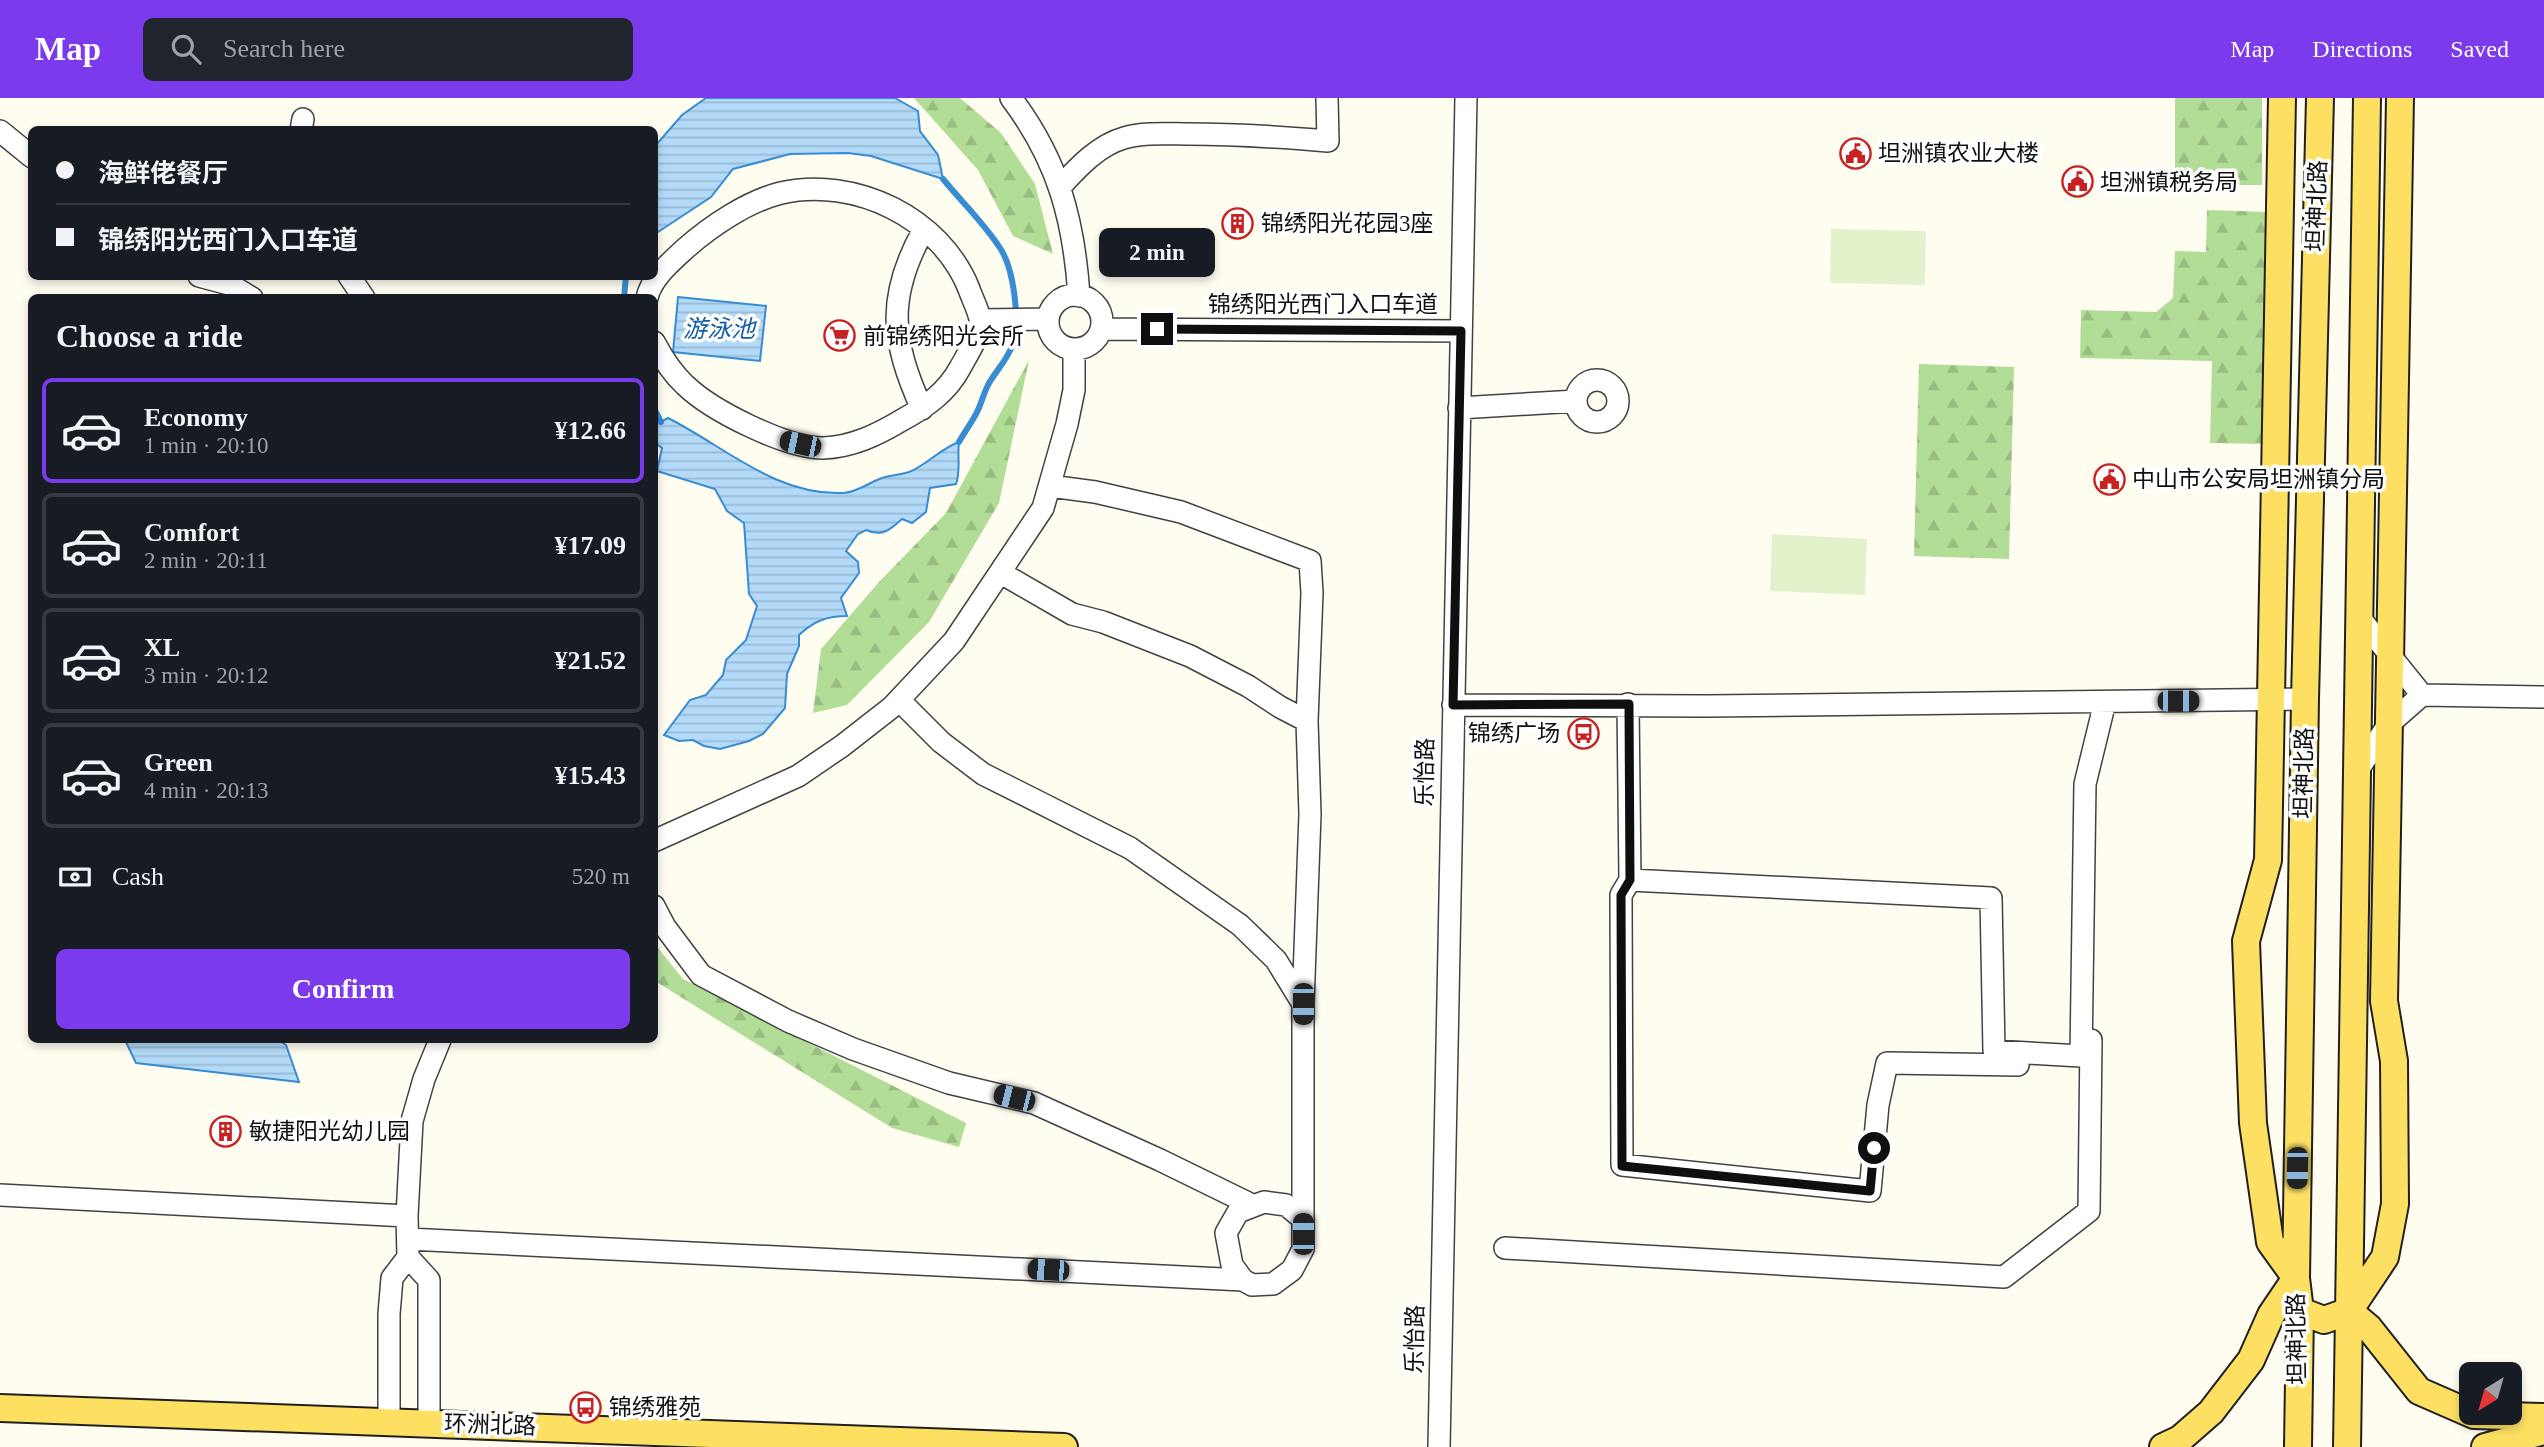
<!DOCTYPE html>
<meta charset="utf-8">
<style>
:root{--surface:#171b24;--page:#20242c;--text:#f1f3f6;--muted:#9ea1a6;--line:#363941;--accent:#7c3aed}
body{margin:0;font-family:"Times New Roman","Noto Sans SC",serif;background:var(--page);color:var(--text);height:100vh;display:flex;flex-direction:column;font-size:26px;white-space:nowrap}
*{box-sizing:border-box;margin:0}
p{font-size:23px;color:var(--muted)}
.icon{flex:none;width:38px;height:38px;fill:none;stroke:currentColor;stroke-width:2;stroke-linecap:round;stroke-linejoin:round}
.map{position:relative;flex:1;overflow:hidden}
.panel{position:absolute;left:28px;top:196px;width:630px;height:749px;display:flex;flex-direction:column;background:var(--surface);border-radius:10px;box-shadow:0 4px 10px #0003}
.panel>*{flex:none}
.hud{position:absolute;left:28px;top:28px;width:630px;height:154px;border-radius:10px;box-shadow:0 4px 10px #0003;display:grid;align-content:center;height:154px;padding:0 28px;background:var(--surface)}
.needle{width:46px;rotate:217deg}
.buttons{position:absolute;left:2459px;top:1264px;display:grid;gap:14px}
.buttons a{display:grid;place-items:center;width:63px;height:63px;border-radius:10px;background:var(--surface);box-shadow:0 4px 10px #0003;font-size:35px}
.end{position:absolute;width:32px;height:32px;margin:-16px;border:9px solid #0f0f0f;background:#fff;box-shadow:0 0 0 4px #fff}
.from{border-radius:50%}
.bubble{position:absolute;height:49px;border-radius:10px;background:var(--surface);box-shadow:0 4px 10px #0003;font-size:23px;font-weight:600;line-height:49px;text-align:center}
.car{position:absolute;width:21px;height:42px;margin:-21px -10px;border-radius:9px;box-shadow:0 0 5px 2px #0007;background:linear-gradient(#222 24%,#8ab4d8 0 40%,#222 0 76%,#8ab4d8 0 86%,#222 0)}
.hud b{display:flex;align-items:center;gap:24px;height:66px;font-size:26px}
.hud b+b{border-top:2px solid var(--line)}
.hud i{width:18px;height:18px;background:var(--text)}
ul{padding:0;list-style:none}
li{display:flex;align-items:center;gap:21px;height:105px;margin:0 14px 10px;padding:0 14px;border:4px solid var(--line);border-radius:10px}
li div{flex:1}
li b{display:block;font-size:26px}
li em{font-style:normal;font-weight:600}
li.on{border-color:var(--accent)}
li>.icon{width:63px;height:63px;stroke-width:1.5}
h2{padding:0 28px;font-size:32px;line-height:84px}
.pay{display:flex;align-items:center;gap:18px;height:77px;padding:0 28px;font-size:26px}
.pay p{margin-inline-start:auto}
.cta{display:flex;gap:14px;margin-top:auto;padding:14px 28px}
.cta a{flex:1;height:80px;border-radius:10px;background:var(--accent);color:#fff;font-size:28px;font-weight:600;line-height:80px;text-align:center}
header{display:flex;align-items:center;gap:42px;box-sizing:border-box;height:98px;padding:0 35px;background:var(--accent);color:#fff}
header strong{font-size:33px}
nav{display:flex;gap:38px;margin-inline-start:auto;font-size:24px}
.search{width:490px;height:63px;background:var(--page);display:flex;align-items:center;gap:18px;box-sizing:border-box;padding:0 24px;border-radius:10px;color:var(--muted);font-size:26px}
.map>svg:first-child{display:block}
.forest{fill:url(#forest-firs)}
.pitch{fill:#e2f2ca}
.water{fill:url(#water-rules);stroke:#378cd2;stroke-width:2}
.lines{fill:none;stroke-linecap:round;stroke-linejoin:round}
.stream{stroke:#378cd2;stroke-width:6}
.minor-casing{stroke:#424242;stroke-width:24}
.major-casing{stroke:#202020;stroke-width:30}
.minor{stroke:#fff;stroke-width:21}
.major{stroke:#fde062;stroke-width:26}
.route{stroke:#0f0f0f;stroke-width:9}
.labels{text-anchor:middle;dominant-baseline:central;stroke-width:7;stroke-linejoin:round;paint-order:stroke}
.poi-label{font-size:23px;fill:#0f0f0f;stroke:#fff;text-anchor:start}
.street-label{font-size:23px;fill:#0f0f0f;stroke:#fff}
.water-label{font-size:24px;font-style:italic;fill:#125da6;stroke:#fff}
</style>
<header>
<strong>Map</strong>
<div class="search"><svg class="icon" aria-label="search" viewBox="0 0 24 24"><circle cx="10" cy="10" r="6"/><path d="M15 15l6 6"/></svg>Search here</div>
<nav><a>Map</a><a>Directions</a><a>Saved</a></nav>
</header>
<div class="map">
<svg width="2544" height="1349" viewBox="0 0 2544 1349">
<defs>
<pattern id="forest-firs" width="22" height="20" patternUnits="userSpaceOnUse" patternTransform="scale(1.75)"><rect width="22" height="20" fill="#b2dd97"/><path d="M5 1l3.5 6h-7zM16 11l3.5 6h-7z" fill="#98bc81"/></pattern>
<pattern id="water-rules" width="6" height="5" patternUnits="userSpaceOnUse" patternTransform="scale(1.75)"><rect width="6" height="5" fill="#b3daf8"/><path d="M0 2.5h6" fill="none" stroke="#99bad3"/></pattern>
</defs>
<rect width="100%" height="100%" fill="#fffdf0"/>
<path class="forest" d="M 914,0 L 960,0 L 1001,35 L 1035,86 L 1053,156 L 1013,138 L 978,72 Z
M 2175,0 L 2262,0 L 2262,87 L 2175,87 Z
M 2207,112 L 2268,114 L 2264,346 L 2210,345 L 2212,263 L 2080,260 L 2081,212 L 2156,214 L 2173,200 L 2175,153 L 2206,154 Z
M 1029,262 L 999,405 L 929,524 L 847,607 L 813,615 L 821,551 L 879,484 L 946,415 Z
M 1919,266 L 2014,269 L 2009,461 L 1914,458 Z
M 654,845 L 683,881 L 966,1025 L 959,1049 L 892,1030 L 655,883 Z"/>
<path class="pitch" d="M 1831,131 L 1926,133 L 1925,187 L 1830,185 Z
M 1772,436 L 1867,441 L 1865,497 L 1770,493 Z"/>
<path class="water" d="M 706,0 L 895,0 L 918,13 L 920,33 L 938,57 L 943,81 L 871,58 L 848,55 L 790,56 L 733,71 L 711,99 L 655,136 L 655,48 L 682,17 Z
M 678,199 L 766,208 L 760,263 L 673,254 Z
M 668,320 C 724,348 776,398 843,395 C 856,395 870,384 882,380 C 891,377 900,377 909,374 C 927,367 941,350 959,344 C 957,358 961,373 956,386 L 930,390 L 926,414 L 912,425 L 902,421 C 890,432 882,439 866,432 L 858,436 L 846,453 L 858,464 L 859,475 L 841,500 L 847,518 C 827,518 814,523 799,537 L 799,548 L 787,576 L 785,610 L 763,636 L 749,643 L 720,651 L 704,648 L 693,642 L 679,643 L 664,637 L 690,602 L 706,597 L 723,577 L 726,562 L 746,542 L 757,508 L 749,496 L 744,425 L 727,413 L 715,391 L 657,373 L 662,350 L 655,345 L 655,327 Z
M 125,942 L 278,942 L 286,947 L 299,984 L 136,965 Z"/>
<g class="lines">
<path class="stream" d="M 943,81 C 961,103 982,123 998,147 C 1014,168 1020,220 1013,245 C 1008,262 996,272 988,287 C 984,295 982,303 978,312 C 973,323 965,333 959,344
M 624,200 L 626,178
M 654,310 L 661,324"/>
<defs>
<path id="minor" d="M 1011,0 C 1058,62 1074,122 1079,198
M 301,32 L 303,21
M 0,33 L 32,59
M 1061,88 C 1078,69 1099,47 1124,40 C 1144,34 1168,36 1188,36 C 1235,36 1281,39 1328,43 L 1327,0
M 199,178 L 229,186 L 252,200
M 349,178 L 364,200
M1048 224a27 27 0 1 1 54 0a27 27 0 1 1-54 0Z
M 647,200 C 651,180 672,163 686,150 C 711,128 748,103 781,95 C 855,78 941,120 969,191 C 972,200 978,211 980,221 C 981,236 967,257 960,270 C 947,294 926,309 902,322 C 877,337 852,349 823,350 C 786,350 712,313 685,287 C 673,276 662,259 654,244
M 980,222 L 1048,221
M 1102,231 L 1461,233
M1576 303a21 21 0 1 1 42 0a21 21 0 1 1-42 0Z
M 1459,310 L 1576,303
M 922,311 C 891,242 886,199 924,131
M 1050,388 L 1095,394 L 1181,414 L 1310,463 L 1312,495 L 1307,623 L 1310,716 L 1303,906 L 1303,1151 L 1292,1172 L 1273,1186 L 1252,1187 L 1243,1182 L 1232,1167 L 1226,1135 L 1238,1114 L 1264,1104 L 1286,1107 L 1303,1121
M 1001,475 L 1072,516 L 1103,524 L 1190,558 L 1248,588 L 1280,609 L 1307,623
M 2360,520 L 2422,597
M 899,602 L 941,644 L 983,676 L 1130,750 L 1240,827 L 1276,862 L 1303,906
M 1628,606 L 1630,782 L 1991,800 L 1994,953 L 2081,958 L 2085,686 L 2105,604
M 1453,607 L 1707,608 L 2305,601
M 2358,672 L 2388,627 L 2422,597 L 2544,599
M 654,743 L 798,678 L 842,648 L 892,609 L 954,543 L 1043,410 L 1067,326 L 1074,292 L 1074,252
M 1630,782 L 1621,797 L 1622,1067 L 1870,1093 L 1878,1007 L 1887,965 L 2018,967
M 654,808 L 665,829 L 701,877 L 788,923 L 853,951 L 949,985 L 1034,1005 L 1160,1062 L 1252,1107
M 0,1097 L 407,1118
M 408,1141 L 1243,1182
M 1505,1150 L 2004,1179 L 2089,1113 L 2091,942
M 408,1159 L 429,1182 L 429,1324
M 389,1323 L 389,1216 L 392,1180 L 408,1159 L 407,1118 L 412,1023 L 424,981 L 440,942
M 1439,1349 L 1466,0"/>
<path id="major" d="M 2300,1213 L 2324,1222 L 2349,1213 L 2385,1159 L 2395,1106 L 2394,963 L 2384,903 L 2400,0
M 2349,1213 L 2369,1230 L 2419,1293 L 2474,1317 L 2544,1319
M 0,1310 L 1064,1349
M 2163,1349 L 2180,1341 L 2211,1314 L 2251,1262 L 2271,1217 L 2296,1180 L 2270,1144 L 2253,1025 L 2246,843 L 2268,762 L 2282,0
M 2298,1349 L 2300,1213 L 2296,1180 L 2305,601 L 2320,0
M 2347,1349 L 2367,0
M 2485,1349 L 2544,1333"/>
</defs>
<use href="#minor" class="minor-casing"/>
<use href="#major" class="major-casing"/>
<use href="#minor" class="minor"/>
<use href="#major" class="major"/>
</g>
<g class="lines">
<path class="route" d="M 1157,231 L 1461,233 L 1453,607 L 1629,606 L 1630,782 L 1621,797 L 1622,1068 L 1870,1093 L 1874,1050"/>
</g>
<defs>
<symbol id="civic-ring" viewBox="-11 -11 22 22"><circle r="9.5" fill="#fff" stroke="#c52221" stroke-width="1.5"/><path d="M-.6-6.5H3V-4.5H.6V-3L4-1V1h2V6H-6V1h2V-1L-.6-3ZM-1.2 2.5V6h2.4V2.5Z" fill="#c52221"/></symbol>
<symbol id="building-ring" viewBox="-11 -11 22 22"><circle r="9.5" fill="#fff" stroke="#c52221" stroke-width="1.5"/><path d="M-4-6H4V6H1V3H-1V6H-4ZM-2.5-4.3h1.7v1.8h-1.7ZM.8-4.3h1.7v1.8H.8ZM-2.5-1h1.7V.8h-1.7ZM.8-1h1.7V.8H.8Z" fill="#c52221"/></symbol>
<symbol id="supermarket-ring" viewBox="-11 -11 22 22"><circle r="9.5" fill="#fff" stroke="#c52221" stroke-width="1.5"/><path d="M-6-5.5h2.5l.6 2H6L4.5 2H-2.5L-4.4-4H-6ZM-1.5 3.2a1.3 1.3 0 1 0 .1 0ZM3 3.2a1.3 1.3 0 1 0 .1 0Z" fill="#c52221"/></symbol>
<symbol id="bus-ring" viewBox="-11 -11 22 22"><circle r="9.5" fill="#fff" stroke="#c52221" stroke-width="1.5"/><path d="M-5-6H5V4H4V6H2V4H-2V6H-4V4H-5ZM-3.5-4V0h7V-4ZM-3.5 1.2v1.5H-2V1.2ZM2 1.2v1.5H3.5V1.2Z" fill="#c52221"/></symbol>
</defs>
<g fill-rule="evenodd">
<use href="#civic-ring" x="1838" y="38" width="35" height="35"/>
<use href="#civic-ring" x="2060" y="66" width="35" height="35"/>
<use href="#building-ring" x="1220" y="108" width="35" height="35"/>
<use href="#supermarket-ring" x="822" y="220" width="35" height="35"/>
<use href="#civic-ring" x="2092" y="364" width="35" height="35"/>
<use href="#bus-ring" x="1566" y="618" width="35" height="35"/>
<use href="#building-ring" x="208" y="1016" width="35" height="35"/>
<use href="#bus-ring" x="568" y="1292" width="35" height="35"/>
</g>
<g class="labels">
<g class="poi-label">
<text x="1878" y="55">坦洲镇农业大楼</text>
<text x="2100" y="84">坦洲镇税务局</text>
<text x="1261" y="125">锦绣阳光花园3座</text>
<text x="863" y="238">前锦绣阳光会所</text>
<text x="2132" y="381">中山市公安局坦洲镇分局</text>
<text x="1560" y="635" text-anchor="end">锦绣广场</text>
<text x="249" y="1033">敏捷阳光幼儿园</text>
<text x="609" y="1309">锦绣雅苑</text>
</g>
<g class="street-label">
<text transform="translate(2317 108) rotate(-88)">坦神北路</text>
<text x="1323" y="206">锦绣阳光西门入口车道</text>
<text transform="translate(1425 674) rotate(-89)">乐怡路</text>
<text transform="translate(2304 675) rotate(-89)">坦神北路</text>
<text transform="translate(1415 1241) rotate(-89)">乐怡路</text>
<text transform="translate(2297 1241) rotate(-91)">坦神北路</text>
<text transform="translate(490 1327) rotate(2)">环洲北路</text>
</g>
<g class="water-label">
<text x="719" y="231">游泳池</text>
</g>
</g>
</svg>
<div class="buttons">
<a><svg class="needle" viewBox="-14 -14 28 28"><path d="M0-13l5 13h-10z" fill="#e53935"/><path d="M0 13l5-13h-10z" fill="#9ea1a6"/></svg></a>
</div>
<i class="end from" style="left:1874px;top:1050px"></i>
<i class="end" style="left:1157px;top:231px"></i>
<div class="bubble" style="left:1099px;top:130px;width:116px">2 min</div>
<i class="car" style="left:800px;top:346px;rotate:282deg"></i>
<i class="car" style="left:2178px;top:603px;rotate:90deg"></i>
<i class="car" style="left:1303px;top:906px;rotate:180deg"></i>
<i class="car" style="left:1014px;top:1000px;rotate:284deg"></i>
<i class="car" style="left:2297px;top:1070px;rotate:181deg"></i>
<i class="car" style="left:1303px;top:1136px;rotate:0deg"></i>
<i class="car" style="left:1048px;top:1172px;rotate:273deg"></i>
<div class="hud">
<b><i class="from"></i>海鲜佬餐厅</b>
<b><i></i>锦绣阳光西门入口车道</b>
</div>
<section class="panel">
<h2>Choose a ride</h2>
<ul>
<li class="on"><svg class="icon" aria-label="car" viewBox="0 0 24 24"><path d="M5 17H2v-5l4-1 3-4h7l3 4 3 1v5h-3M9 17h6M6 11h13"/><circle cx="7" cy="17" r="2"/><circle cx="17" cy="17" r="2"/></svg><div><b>Economy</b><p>1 min · 20:10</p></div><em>¥12.66</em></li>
<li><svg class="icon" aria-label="car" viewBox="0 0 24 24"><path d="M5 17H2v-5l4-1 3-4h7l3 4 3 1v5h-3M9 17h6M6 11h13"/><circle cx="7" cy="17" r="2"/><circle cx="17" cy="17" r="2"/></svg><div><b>Comfort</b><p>2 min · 20:11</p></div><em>¥17.09</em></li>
<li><svg class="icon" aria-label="car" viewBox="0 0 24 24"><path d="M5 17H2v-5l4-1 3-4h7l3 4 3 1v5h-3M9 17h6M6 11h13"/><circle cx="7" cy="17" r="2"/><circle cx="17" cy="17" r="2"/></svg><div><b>XL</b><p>3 min · 20:12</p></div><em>¥21.52</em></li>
<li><svg class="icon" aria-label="car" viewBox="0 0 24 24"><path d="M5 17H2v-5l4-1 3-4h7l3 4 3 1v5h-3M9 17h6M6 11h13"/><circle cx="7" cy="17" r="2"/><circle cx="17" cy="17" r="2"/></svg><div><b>Green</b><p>4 min · 20:13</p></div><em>¥15.43</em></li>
</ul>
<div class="pay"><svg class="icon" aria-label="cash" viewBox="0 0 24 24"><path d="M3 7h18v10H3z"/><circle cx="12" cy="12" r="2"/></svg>Cash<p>520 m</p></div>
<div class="cta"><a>Confirm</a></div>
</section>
</div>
